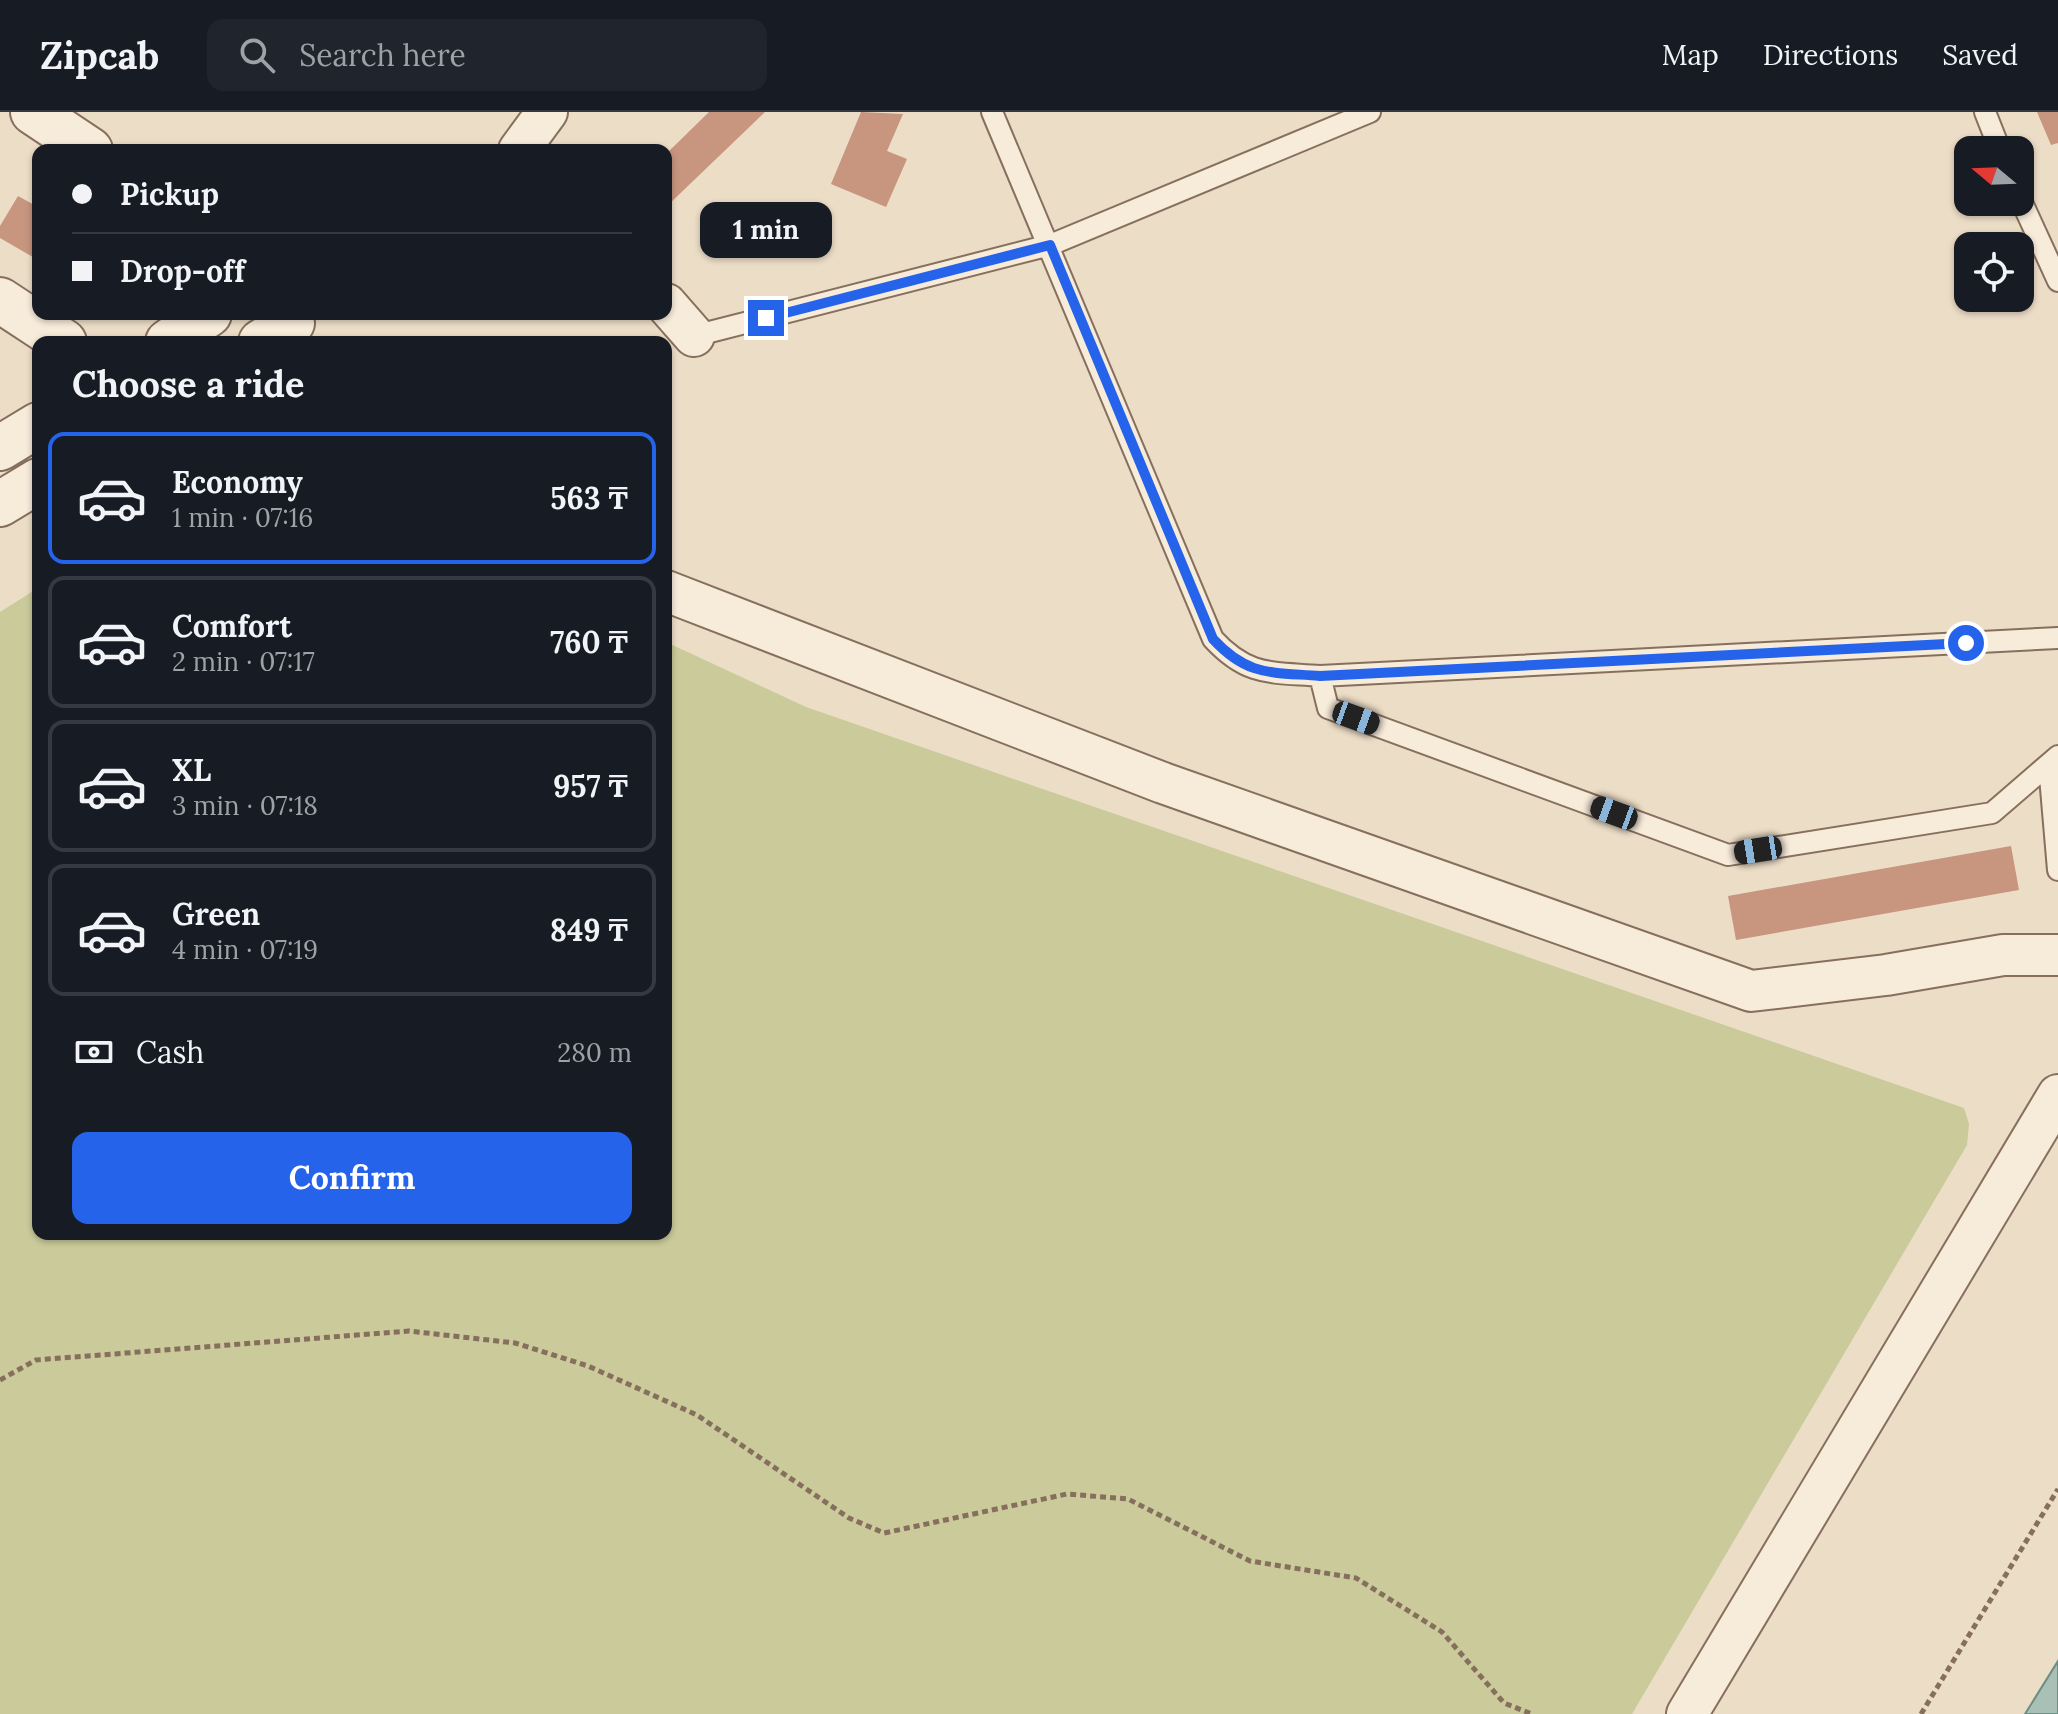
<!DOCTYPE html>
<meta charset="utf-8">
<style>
:root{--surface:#171b24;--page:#20242c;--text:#f1f3f6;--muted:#9ea1a6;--line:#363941;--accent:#2563eb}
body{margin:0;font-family:Lora,serif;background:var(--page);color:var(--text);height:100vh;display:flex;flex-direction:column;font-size:30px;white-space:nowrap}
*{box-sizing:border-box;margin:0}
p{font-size:26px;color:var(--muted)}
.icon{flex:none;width:44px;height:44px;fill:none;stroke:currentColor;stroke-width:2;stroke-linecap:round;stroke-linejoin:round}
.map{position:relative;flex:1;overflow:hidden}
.details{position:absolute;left:32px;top:224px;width:640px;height:904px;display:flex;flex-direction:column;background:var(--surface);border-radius:16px;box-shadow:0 2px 6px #0004}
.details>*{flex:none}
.banner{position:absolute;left:32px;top:32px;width:640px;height:176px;border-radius:16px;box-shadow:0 2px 6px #0004;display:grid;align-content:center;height:176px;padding:0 40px;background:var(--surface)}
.needle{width:52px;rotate:289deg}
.controls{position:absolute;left:1954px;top:24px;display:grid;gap:16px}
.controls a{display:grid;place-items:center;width:80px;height:80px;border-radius:16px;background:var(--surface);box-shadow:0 2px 6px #0004;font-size:40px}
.end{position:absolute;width:36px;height:36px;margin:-18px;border:10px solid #2563eb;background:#fff;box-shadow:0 0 0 4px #fff}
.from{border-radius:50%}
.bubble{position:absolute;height:56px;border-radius:16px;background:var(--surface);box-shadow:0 2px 6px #0004;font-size:26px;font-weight:700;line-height:56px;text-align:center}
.car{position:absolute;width:24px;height:48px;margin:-24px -12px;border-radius:10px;box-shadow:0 0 6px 2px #0007;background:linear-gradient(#222 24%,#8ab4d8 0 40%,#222 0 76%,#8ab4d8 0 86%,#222 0)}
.banner b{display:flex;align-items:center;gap:28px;height:76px;font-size:30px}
.banner b+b{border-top:2px solid var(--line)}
.banner i{width:20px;height:20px;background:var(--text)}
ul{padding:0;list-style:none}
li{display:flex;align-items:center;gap:24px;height:132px;margin:0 16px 12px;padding:0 24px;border:4px solid var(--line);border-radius:16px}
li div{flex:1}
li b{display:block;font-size:30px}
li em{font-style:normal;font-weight:700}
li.selected{border-color:var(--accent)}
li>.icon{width:72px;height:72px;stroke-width:1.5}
h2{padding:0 40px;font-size:36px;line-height:96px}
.pay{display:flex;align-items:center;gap:20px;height:88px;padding:0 40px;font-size:30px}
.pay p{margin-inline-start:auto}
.button{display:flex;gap:16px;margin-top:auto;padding:16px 40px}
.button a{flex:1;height:92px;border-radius:16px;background:var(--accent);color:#fff;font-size:32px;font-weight:700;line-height:92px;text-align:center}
header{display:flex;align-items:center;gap:48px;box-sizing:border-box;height:112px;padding:0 40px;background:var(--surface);border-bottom:2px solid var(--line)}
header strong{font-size:38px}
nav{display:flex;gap:44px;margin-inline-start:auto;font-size:28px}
.search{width:560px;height:72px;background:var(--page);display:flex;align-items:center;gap:20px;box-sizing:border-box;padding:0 28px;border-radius:16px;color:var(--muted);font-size:30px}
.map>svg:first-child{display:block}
.green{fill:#caca9b}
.water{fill:#a8c0b6;stroke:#6f8e83;stroke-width:2}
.building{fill:#c8957f}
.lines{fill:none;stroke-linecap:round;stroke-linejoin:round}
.service-casing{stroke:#876f5d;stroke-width:24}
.minor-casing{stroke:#876f5d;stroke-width:44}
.tertiary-casing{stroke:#876f5d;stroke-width:48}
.path{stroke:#876f5d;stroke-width:5;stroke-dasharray:6 4;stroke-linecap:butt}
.service{stroke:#f7ebda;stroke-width:20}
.minor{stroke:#f7ebda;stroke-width:40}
.tertiary{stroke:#f7ebda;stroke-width:44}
.route{stroke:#2563eb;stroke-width:10}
</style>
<header>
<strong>Zipcab</strong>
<div class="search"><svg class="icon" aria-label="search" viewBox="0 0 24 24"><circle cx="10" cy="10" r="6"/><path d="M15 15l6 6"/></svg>Search here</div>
<nav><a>Map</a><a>Directions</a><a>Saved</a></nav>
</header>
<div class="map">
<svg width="2058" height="1602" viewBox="0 0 2058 1602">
<rect width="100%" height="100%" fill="#ecddc7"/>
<path class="green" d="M 38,476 L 38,1122 L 666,1122 L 666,530 L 806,595 L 1964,996 L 1969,1012 L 1967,1033 L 1632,1602 L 0,1602 L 0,500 Z"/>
<path class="water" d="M 2058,1549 L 2058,1602 L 2025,1602 Z"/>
<path class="building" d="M 709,0 L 765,0 L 666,95 L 666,42 Z
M 861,0 L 903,2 L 887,39 L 907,47 L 886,95 L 831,72 Z
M 2037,0 L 2058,0 L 2058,31 L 2051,33 Z
M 18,84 L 38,95 L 38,148 L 0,126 L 0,114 Z
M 2011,734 L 2019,778 L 1736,828 L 1728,784 Z"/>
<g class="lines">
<defs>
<path id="service" d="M 992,0 L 1213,527 C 1248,565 1272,560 1320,564 L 2058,526
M 1985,0 L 2000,38
M 2020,86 L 2058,169
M 694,224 L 1050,133 L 1370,0
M 1320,564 L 1328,596 L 1728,743 L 1992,701 L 2058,644
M 2055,657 L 2049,653 L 2058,758"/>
<path id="minor" d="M 519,38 L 547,0
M 666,192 L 694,224
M 666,479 L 1163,671 L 1751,879 L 1886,863 L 2003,843 L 2058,843
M 1687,1602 L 2058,983"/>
<path id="tertiary" d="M 33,0 L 90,38
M 0,188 L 64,230
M 168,230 L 209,202
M 261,230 L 292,211 L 288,202
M 0,336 L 38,313
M 0,392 L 38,369"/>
</defs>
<use href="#service" class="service-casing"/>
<use href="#minor" class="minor-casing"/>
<use href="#tertiary" class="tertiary-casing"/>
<path class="path" d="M 0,1268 L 36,1248 L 409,1219 L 515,1231 L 588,1254 L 697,1303 L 849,1406 L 884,1421 L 1067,1382 L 1128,1387 L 1250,1449 L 1356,1466 L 1442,1520 L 1504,1591 L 1532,1602
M 1921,1602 L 2058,1377"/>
<use href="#service" class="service"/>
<use href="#minor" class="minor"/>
<use href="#tertiary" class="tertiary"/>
</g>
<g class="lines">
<path class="route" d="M 766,206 L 1050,133 L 1213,527 C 1248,565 1272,560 1320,564 L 1966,531"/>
</g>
</svg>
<div class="controls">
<a><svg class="needle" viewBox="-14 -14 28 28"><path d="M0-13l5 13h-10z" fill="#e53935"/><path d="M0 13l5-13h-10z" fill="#9ea1a6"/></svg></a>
<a><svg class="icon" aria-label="locate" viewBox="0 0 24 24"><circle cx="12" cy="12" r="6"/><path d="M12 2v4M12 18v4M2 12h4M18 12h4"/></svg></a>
</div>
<i class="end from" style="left:1966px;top:531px"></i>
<i class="end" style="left:766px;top:206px"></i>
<div class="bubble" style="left:700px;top:90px;width:132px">1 min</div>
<i class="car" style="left:1356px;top:606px;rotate:110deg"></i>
<i class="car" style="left:1614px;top:701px;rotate:290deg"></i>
<i class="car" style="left:1758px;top:738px;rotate:261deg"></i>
<div class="banner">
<b><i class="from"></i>Pickup</b>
<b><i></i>Drop-off</b>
</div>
<section class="details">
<h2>Choose a ride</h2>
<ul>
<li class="selected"><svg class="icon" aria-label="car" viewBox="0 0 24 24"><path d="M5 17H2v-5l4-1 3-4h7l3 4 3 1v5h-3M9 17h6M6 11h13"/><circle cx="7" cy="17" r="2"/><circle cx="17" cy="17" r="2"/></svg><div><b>Economy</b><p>1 min · 07:16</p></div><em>563 ₸</em></li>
<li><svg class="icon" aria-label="car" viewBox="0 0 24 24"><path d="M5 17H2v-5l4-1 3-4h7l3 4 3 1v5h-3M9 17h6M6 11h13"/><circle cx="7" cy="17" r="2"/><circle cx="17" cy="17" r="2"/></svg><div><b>Comfort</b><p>2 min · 07:17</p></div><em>760 ₸</em></li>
<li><svg class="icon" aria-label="car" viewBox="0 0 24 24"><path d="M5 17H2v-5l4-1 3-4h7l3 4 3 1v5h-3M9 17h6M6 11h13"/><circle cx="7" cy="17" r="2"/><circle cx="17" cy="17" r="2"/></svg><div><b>XL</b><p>3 min · 07:18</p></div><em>957 ₸</em></li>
<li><svg class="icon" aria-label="car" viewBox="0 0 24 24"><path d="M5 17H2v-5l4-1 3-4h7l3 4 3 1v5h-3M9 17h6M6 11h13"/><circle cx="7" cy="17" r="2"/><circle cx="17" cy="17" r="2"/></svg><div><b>Green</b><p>4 min · 07:19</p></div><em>849 ₸</em></li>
</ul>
<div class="pay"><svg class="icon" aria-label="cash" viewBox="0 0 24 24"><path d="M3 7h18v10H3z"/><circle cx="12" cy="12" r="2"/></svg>Cash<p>280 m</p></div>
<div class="button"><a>Confirm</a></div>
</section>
</div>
